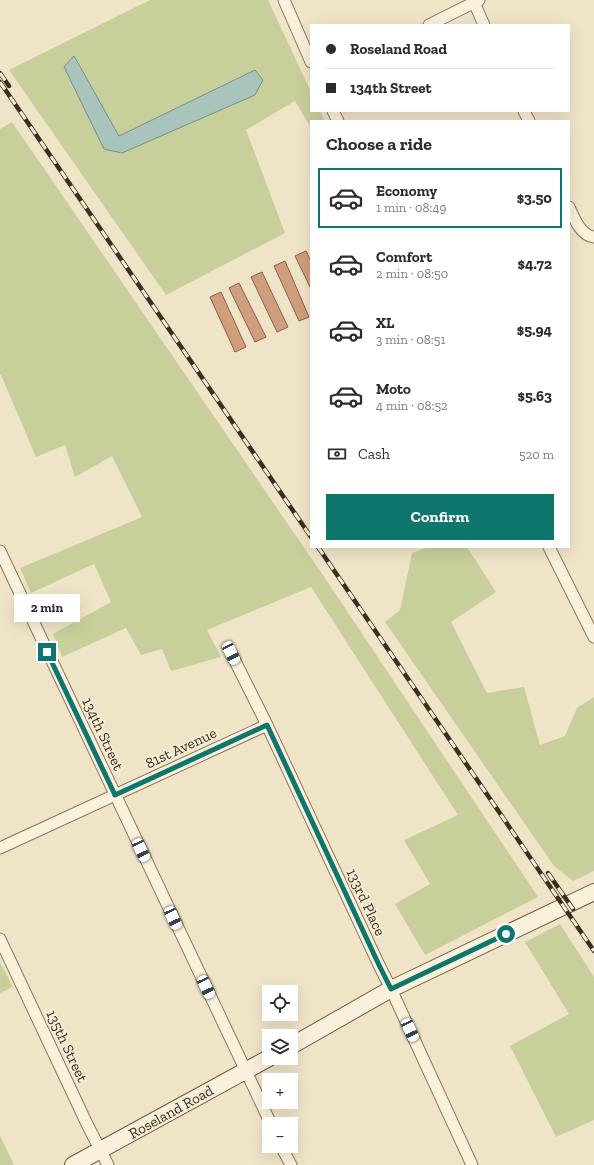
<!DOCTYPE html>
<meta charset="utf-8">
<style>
:root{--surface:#fff;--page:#f7f7f7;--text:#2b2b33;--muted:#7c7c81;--line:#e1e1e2;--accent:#0f766e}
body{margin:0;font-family:"Zilla Slab",serif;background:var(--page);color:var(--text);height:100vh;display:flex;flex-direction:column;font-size:15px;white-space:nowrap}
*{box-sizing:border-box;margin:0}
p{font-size:13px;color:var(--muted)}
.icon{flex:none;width:22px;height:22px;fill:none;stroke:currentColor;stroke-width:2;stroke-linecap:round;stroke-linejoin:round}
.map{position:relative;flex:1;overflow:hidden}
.side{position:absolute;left:310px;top:120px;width:260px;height:428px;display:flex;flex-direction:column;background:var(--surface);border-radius:0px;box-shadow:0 4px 16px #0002}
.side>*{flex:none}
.guide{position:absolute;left:310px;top:24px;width:260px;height:88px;border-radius:0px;box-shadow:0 4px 16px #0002;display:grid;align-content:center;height:88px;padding:0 16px;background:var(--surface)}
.tools{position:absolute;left:262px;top:985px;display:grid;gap:8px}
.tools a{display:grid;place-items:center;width:36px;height:36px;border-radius:0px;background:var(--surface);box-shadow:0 4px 16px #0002;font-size:20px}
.end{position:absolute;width:18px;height:18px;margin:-9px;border:5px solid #0f766e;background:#fff;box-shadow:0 0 0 2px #fff}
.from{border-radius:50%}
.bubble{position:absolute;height:28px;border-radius:0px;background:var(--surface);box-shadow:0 4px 16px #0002;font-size:13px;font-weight:800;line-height:28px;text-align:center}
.car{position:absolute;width:12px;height:24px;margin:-12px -6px;border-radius:5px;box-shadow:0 0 3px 1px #0007;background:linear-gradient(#fff 24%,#345 0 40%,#fff 0 76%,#345 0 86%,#fff 0)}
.guide b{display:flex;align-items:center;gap:14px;height:38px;font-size:15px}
.guide b+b{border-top:1px solid var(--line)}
.guide i{width:10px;height:10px;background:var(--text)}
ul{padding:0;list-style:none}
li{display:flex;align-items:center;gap:12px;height:60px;margin:0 8px 6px;padding:0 8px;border:2px solid transparent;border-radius:0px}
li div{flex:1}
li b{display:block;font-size:15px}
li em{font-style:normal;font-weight:800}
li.current{border-color:var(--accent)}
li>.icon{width:36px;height:36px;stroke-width:1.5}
h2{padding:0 16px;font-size:18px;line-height:48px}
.pay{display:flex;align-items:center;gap:10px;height:44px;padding:0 16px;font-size:15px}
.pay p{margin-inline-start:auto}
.button{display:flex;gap:8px;margin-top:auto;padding:8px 16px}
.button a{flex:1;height:46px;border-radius:0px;background:var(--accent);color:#fff;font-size:16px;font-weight:800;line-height:46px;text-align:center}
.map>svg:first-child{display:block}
.green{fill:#c9cf9b}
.water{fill:#a9c4bc;stroke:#6f938a}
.building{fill:#cf9f7d;stroke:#8d5f41}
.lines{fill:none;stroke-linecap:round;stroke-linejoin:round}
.minor-casing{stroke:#8d765c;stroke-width:13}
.secondary-casing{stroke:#6f573f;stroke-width:18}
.minor{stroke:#faf1dc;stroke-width:11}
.secondary{stroke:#faf1dc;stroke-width:16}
.rail-casing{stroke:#3d2e20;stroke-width:4.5}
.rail{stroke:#f7eed8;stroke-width:3;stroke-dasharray:9;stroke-linecap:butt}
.route{stroke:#0f766e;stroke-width:5}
.labels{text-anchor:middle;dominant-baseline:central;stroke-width:3.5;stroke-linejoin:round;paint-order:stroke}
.street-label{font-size:15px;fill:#3d2e20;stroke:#f7eed8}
</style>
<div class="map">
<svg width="594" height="1165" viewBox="0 0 594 1165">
<rect width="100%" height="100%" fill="#f0e4c8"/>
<path class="green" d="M 150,0 L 268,0 L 311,92 L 311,111 L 320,111 L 325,121 L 311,121 L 311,128 L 295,101 L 246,130 L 285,233 L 166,295 L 9,70 Z
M 12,122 L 327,581 L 538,897 L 425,955 L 395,904 L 430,884 L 404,840 L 458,815 L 311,587 L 207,630 L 221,657 L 171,671 L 162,649 L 141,655 L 126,628 L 62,657 L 53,634 L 111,602 L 94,564 L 31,593 L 20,568 L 142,517 L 112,456 L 75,477 L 65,445 L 36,457 L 1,375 L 0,375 L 0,129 Z
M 430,547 L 467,547 L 496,592 L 451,622 L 487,693 L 524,687 L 540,745 L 565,736 L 577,708 L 594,697 L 594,871 L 573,881 L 554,866 L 385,622 L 400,610 L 412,553 Z
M 560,924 L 594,977 L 594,1120 L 556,1137 L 510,1046 L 569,1014 L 525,942 Z
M 0,962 L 13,987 L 0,993 Z
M 0,1136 L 14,1165 L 0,1165 Z"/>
<path class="water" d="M 74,56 L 119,136 L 255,70 L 263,80 L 255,95 L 122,153 L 104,149 L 64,67 Z"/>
<path class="building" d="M 306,251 L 311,261 L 311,289 L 295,256 Z
M 285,261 L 309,317 L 299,321 L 274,266 Z
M 262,272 L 288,327 L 277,332 L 251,277 Z
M 239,283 L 266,337 L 255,342 L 229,288 Z
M 221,292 L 246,347 L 235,352 L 210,297 Z"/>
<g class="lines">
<defs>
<path id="minor" d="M 284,0 L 311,62
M 473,0 L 484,25
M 429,25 L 479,0
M 333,111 L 338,121
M 524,111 L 529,121
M 569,207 C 574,218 581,236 594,237
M 549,547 L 594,637
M 0,551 L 271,1124
M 231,653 L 267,725 L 379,965 L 391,989 L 472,1165
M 0,848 L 267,725
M 0,939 L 87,1124 L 108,1165
M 281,1146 L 291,1165"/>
<path id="secondary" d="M 291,1046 L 391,989 L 594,892
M 73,1165 L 269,1058"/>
</defs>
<use href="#minor" class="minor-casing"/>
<use href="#secondary" class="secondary-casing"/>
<use href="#minor" class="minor"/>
<use href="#secondary" class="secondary"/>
<defs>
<path id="rail" d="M 0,73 L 9,86
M 0,82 L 311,537
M 318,547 L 594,951
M 548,873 L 573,909"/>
</defs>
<use href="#rail" class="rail-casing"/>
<use href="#rail" class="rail"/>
</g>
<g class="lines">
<path class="route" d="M 47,652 L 115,795 L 267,725 L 379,965 L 391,989 L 506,934"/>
</g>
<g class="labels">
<g class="street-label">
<text transform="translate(103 734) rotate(65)">134th Street</text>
<text transform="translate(181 748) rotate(-25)">81st Avenue</text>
<text transform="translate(366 902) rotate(65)">133rd Place</text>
<text transform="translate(67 1046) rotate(65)">135th Street</text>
<text transform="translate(171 1112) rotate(-29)">Roseland Road</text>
</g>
</g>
</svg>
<div class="tools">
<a><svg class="icon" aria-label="locate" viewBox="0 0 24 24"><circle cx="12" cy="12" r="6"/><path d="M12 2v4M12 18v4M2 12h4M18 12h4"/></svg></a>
<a><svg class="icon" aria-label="layers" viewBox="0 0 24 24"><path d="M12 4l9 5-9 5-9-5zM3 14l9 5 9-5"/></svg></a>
<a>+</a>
<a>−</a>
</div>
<i class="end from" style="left:506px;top:934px"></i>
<i class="end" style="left:47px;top:652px"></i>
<div class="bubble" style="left:14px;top:594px;width:66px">2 min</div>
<i class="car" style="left:231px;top:653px;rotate:154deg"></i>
<i class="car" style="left:141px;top:850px;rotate:155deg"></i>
<i class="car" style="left:173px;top:918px;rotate:155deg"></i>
<i class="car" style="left:206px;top:987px;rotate:155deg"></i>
<i class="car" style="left:410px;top:1030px;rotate:155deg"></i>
<div class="guide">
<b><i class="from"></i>Roseland Road</b>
<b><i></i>134th Street</b>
</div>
<section class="side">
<h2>Choose a ride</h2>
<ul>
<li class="current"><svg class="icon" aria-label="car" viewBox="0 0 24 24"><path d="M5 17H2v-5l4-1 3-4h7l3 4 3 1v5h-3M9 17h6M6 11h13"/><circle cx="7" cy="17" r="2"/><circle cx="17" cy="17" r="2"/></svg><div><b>Economy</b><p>1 min · 08:49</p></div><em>$3.50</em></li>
<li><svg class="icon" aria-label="car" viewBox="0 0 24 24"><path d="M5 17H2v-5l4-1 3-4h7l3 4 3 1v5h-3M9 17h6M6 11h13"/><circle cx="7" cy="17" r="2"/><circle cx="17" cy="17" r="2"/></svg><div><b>Comfort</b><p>2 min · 08:50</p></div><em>$4.72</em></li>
<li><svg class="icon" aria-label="car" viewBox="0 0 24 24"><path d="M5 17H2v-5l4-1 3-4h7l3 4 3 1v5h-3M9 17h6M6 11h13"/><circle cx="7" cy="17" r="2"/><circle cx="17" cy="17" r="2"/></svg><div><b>XL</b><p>3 min · 08:51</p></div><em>$5.94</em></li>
<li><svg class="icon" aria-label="car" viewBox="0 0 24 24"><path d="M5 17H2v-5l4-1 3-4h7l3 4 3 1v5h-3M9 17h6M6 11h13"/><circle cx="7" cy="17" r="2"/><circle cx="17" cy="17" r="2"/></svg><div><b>Moto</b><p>4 min · 08:52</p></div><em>$5.63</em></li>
</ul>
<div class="pay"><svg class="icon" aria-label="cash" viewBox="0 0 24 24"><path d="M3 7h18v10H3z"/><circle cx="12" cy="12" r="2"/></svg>Cash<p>520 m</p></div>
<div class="button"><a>Confirm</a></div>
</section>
</div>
